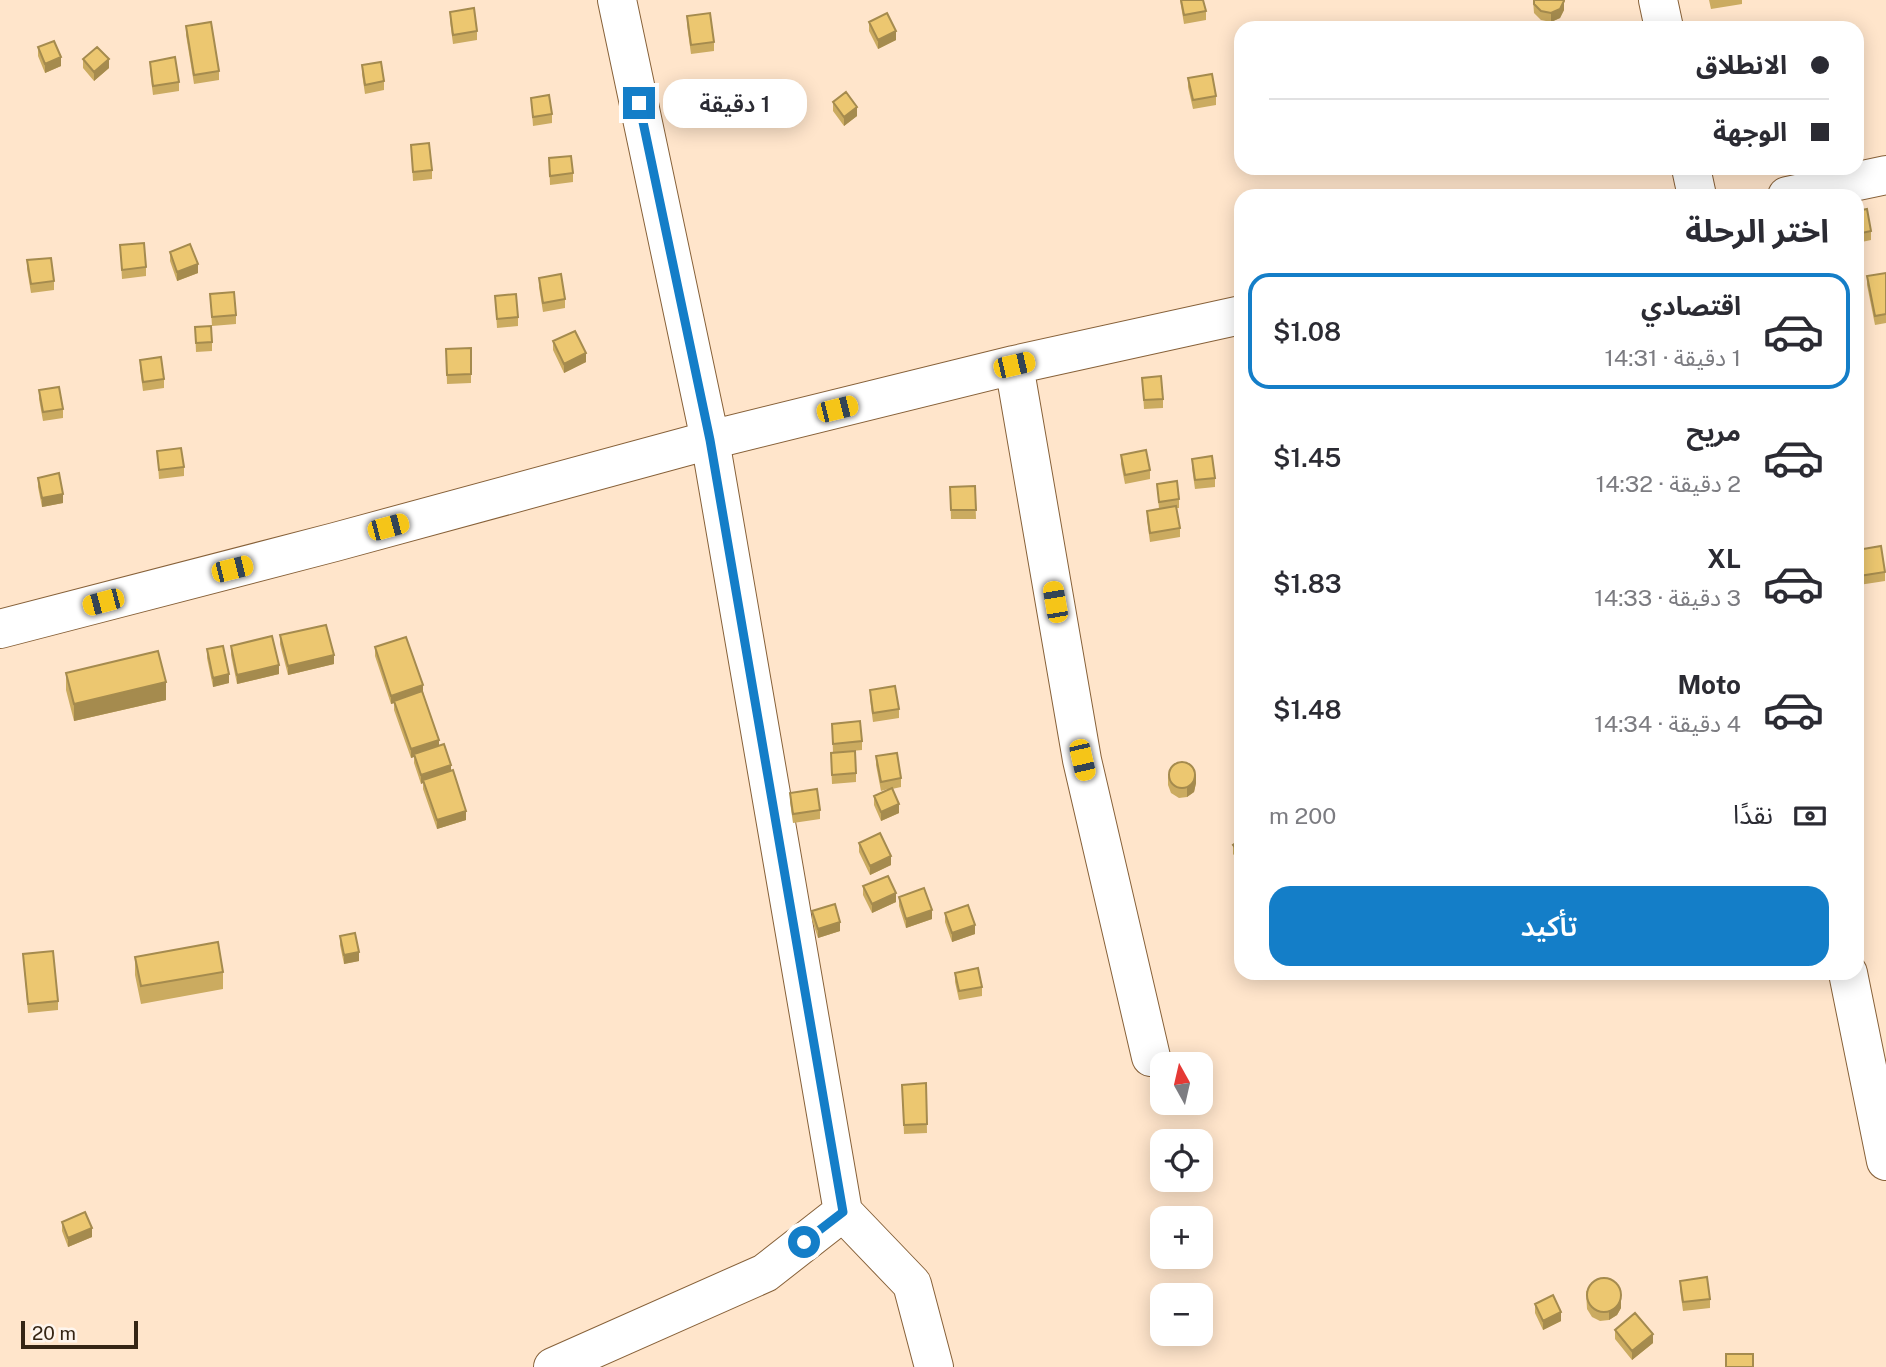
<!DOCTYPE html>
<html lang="ar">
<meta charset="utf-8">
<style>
:root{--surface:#fff;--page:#f7f7f7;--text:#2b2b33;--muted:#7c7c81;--line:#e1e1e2;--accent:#147ec8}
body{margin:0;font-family:"Public Sans","Noto Sans Arabic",sans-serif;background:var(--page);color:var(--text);direction:rtl;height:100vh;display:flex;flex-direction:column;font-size:26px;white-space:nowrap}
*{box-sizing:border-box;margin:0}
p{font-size:23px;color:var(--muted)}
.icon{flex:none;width:38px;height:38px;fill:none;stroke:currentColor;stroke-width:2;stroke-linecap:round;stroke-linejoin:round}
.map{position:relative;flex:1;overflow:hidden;direction:ltr}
.drawer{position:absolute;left:1234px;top:189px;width:630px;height:791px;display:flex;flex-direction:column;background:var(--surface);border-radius:21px;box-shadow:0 4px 18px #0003;direction:rtl}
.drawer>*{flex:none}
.guide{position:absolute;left:1234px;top:21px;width:630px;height:154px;border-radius:21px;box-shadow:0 4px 18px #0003;direction:rtl;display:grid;align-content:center;height:154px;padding:0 35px;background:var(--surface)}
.needle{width:46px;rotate:352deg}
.controls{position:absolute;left:1150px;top:1052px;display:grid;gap:14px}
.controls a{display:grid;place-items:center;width:63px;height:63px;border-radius:14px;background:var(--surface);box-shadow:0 4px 18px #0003;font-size:35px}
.scale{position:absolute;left:21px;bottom:18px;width:117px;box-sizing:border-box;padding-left:7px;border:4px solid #352514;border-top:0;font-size:19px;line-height:24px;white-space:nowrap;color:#352514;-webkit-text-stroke:5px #fef5ed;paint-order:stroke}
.end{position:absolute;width:32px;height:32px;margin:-16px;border:9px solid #147ec8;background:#fff;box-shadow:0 0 0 4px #fff}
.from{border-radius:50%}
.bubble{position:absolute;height:49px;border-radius:21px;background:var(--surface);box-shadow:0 4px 18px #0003;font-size:23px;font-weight:600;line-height:49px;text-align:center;direction:rtl}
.car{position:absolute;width:21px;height:42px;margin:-21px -10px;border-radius:9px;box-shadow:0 0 5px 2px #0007;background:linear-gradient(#f5c518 24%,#345 0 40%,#f5c518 0 76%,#345 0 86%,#f5c518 0)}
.guide b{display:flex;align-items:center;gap:24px;height:66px;font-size:26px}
.guide b+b{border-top:2px solid var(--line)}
.guide i{width:18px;height:18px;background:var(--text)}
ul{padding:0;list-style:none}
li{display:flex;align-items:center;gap:21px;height:116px;margin:0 14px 10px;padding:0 21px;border:4px solid transparent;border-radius:21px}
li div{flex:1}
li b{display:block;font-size:26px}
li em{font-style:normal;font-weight:600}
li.on{border-color:var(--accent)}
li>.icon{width:63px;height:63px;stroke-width:1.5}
h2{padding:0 35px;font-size:32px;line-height:84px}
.pay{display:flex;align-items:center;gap:18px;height:77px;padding:0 35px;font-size:26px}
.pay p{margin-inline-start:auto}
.primary-button{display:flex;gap:14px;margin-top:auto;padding:14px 35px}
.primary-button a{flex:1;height:80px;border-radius:21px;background:var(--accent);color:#fff;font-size:28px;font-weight:600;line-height:80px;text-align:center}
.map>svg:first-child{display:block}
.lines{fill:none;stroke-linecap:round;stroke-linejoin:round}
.minor-casing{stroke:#876139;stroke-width:40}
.minor{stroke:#fff;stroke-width:38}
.wall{fill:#cbab60}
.shaded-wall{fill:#a58b4e}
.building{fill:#ecc770;stroke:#a58b4e;stroke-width:2}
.route{stroke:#147ec8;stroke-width:9}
</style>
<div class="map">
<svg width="1886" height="1367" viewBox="0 0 1886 1367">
<rect width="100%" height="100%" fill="#ffe5cb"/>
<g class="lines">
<defs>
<path id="minor" d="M 617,0 L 710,440 L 843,1212 L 912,1284 L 934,1367
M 1658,0 L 1664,28
M 1691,168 L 1697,196
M 1787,196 L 1886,175
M 1014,365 L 1082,760 L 1151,1057
M 0,629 L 335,542 L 710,440 L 1014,365 L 1241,315
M 1848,973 L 1886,1161
M 553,1367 L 765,1273 L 843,1212"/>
</defs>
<use href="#minor" class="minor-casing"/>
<use href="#minor" class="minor"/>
</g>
<path class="wall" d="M 1180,0 L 1203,0 L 1206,11 L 1206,20 L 1184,24 Z
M 1533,0 L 1564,0 L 1564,10 L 1560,18 L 1551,22 L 1541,20 L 1534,13 Z
M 1709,0 L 1742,0 L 1742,4 L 1711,9 Z
M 450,12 L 477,31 L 477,40 L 453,44 L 450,21 Z
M 687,16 L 714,42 L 714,51 L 691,54 L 687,25 Z
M 869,22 L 896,40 L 878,49 L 869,31 Z
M 186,26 L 219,71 L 219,80 L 194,84 L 186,35 Z
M 38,47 L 61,66 L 45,73 L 38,56 Z
M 83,59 L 109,68 L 94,81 L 83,68 Z
M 150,62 L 179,82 L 179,91 L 153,95 L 150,71 Z
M 362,65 L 384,81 L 384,90 L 365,94 L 362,74 Z
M 1188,78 L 1216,96 L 1216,105 L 1193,109 L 1188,87 Z
M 531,98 L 552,114 L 552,123 L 533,126 Z
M 833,102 L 857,116 L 844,126 L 833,111 Z
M 411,145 L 432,170 L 432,179 L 413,181 Z
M 549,158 L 573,173 L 573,182 L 550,185 Z
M 1857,211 L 1871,231 L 1871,240 L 1857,243 Z
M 120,245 L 146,267 L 146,276 L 122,279 Z
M 170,252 L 198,273 L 177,281 L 170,261 Z
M 27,260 L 54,281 L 54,290 L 31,293 L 27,269 Z
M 1886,273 L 1886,323 L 1875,325 L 1867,285 L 1867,276 Z
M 539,278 L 565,299 L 565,308 L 543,312 L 539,287 Z
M 210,294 L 236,315 L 236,324 L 212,326 Z
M 495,296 L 518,317 L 518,326 L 497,328 Z
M 195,327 L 212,342 L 212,351 L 196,352 Z
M 553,341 L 586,362 L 564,373 L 553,350 Z
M 471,348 L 471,383 L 447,384 L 446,349 Z
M 140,360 L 164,379 L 164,388 L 143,391 L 140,369 Z
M 1142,378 L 1163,399 L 1163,408 L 1144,409 Z
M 39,390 L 63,409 L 63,418 L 43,421 L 39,399 Z
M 157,451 L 184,467 L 184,476 L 159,479 Z
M 1121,455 L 1150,470 L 1150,479 L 1125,484 L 1121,464 Z
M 1192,459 L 1215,478 L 1215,487 L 1195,489 L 1192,468 Z
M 38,478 L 63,503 L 42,507 L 38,487 Z
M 1157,484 L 1179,499 L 1179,508 L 1176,508 L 1180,528 L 1180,537 L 1150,542 L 1147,520 L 1147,511 L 1159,509 Z
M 975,486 L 976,519 L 951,519 L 950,487 Z
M 1857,550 L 1885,572 L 1885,581 L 1859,585 L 1857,570 Z
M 280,635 L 334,664 L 288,675 L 280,644 Z
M 231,646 L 279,674 L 237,684 L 231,655 Z
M 375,647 L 423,692 L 439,746 L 451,770 L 466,820 L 437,829 L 423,789 L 423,783 L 421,784 L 414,763 L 414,757 L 411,758 L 394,710 L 394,703 L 391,704 L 375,656 Z
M 207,649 L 229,683 L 213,687 L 207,658 Z
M 66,673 L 166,700 L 74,721 L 66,690 Z
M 870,690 L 899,709 L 899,718 L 873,722 L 870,699 Z
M 832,724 L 862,741 L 862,750 L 842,752 L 856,773 L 856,782 L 832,784 L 831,762 L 831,753 L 833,753 Z
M 876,756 L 901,778 L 901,787 L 892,789 L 899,813 L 881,821 L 874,805 L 874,796 L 888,789 L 881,791 L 876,765 Z
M 1168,776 L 1196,783 L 1194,792 L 1187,797 L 1179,798 L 1171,793 L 1168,785 Z
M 790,793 L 820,810 L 820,819 L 793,823 L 790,802 Z
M 1241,839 L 1241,864 L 1233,854 L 1233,845 Z
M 859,843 L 891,865 L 870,875 L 859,852 Z
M 863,886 L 896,902 L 872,913 L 863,895 Z
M 899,897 L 932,919 L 906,928 L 899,906 Z
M 812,911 L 840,931 L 818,938 L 812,920 Z
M 945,913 L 975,934 L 952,942 L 945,922 Z
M 340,936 L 359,961 L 344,964 L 340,945 Z
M 23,954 L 58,1001 L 58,1010 L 28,1013 Z
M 135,957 L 223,972 L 223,989 L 141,1004 L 135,975 Z
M 955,973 L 982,987 L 982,996 L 959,1000 L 955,982 Z
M 926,1083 L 927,1133 L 904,1134 L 902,1085 Z
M 62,1222 L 92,1237 L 68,1247 L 62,1231 Z
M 1680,1281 L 1710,1299 L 1710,1308 L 1683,1311 L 1680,1290 Z
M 1586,1291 L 1621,1308 L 1617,1315 L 1609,1320 L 1600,1321 L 1592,1317 L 1587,1309 Z
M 1535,1304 L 1561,1321 L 1543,1330 L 1535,1313 Z
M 1615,1330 L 1653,1343 L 1632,1360 L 1615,1339 Z"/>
<path class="shaded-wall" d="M 1564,1 L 1564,10 L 1560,18 L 1551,22 L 1551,13 Z
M 896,31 L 896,40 L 878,49 L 878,40 Z
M 61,57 L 61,66 L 45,73 L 45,64 Z
M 109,59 L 109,68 L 94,81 L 94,72 Z
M 857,107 L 857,116 L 844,126 L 844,117 Z
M 198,264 L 198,273 L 177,281 L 177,272 Z
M 586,353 L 586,362 L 564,373 L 564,364 Z
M 63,494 L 63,503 L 42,507 L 42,498 Z
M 334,655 L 334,664 L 288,675 L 288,666 Z
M 279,665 L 279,674 L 237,684 L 237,675 Z
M 229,674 L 229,683 L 213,687 L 213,678 Z
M 166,682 L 166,700 L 74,721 L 74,704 Z
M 423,685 L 423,694 L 391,704 L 391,696 Z
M 439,740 L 439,749 L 414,754 L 414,757 L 411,758 L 411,749 Z
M 451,765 L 451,774 L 423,780 L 423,783 L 421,784 L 421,775 Z
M 1196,774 L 1196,783 L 1194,792 L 1187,797 L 1187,788 Z
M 899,804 L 899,813 L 881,821 L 881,812 Z
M 466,811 L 466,820 L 437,829 L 437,820 Z
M 891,856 L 891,865 L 870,875 L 870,866 Z
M 896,893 L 896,902 L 872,913 L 872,904 Z
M 932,910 L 932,919 L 906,928 L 906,919 Z
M 840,922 L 840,931 L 818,938 L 818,929 Z
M 975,925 L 975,934 L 952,942 L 952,933 Z
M 359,952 L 359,961 L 344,964 L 344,955 Z
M 92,1228 L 92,1237 L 68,1247 L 68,1238 Z
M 1621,1299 L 1621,1308 L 1617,1315 L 1609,1320 L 1609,1311 Z
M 1561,1312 L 1561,1321 L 1543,1330 L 1543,1321 Z
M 1653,1334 L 1653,1343 L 1632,1360 L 1632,1351 Z"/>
<path class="building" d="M 1181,0 L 1203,0 L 1206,11 L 1184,15 Z
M 1534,0 L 1564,0 L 1564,1 L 1560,9 L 1551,13 L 1541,11 L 1534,4 Z
M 474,8 L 477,31 L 453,35 L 450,12 Z
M 710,13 L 714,42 L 691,45 L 687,16 Z
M 887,13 L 896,31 L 878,40 L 869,22 Z
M 211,22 L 219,71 L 194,75 L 186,26 Z
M 54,41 L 61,57 L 45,64 L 38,47 Z
M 97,47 L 109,59 L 94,72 L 83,59 Z
M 175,57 L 179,82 L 153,86 L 150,62 Z
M 381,62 L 384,81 L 365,85 L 362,65 Z
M 1212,74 L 1216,96 L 1193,100 L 1188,78 Z
M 846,92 L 857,107 L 844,117 L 833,102 Z
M 549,95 L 552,114 L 533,117 L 531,98 Z
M 429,143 L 432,170 L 413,172 L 411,145 Z
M 571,156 L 573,173 L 550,176 L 549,158 Z
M 1867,209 L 1871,231 L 1857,234 L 1857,211 Z
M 144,243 L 146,267 L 122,270 L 120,245 Z
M 190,244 L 198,264 L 177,272 L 170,252 Z
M 51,258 L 54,281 L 31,284 L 27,260 Z
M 1886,273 L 1886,314 L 1875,316 L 1867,276 Z
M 561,274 L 565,299 L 543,303 L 539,278 Z
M 234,292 L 236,315 L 212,317 L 210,294 Z
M 516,294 L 518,317 L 497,319 L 495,296 Z
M 211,326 L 212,342 L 196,343 L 195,327 Z
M 575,331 L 586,353 L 564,364 L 553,341 Z
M 471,348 L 471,374 L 447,375 L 446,349 Z
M 161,357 L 164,379 L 143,382 L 140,360 Z
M 1161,376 L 1163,399 L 1144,400 L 1142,378 Z
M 59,387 L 63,409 L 43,412 L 39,390 Z
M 181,448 L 184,467 L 159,470 L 157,451 Z
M 1146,450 L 1150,470 L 1125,475 L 1121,455 Z
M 1212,456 L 1215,478 L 1195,480 L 1192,459 Z
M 59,473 L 63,494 L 42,498 L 38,478 Z
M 1177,481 L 1179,499 L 1159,502 L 1157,484 Z
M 975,486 L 976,510 L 951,510 L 950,487 Z
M 1176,506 L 1180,528 L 1150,533 L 1147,511 Z
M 1881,546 L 1885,572 L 1859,576 L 1857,561 L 1857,550 Z
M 326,625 L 334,655 L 288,666 L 280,635 Z
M 272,636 L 279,665 L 237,675 L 231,646 Z
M 406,637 L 423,685 L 391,696 L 375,647 Z
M 223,646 L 229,674 L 213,678 L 207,649 Z
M 158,651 L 166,682 L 74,704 L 66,673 Z
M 895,686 L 899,709 L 873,713 L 870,690 Z
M 422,691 L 439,740 L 411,749 L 394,701 Z
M 860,721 L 862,741 L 833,744 L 832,724 Z
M 444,744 L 451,765 L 421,775 L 414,754 Z
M 855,751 L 856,773 L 832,775 L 831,753 Z
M 897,753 L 901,778 L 881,782 L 876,756 Z
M1169 775a13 13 0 1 1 26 0a13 13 0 1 1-26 0Z
M 453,770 L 466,811 L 437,820 L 423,780 Z
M 892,788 L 899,804 L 881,812 L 874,796 Z
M 817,789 L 820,810 L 793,814 L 790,793 Z
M 880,833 L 891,856 L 870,866 L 859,843 Z
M 1241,839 L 1241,855 L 1233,845 Z
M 888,876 L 896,893 L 872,904 L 863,886 Z
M 924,888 L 932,910 L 906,919 L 899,897 Z
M 835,904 L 840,922 L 818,929 L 812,911 Z
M 968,905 L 975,925 L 952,933 L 945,913 Z
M 355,933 L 359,952 L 344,955 L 340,936 Z
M 218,942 L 223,972 L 141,986 L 135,957 Z
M 53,951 L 58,1001 L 28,1004 L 23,954 Z
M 978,968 L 982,987 L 959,991 L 955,973 Z
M 926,1083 L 927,1124 L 904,1125 L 902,1085 Z
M 85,1212 L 92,1228 L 68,1238 L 62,1222 Z
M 1707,1277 L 1710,1299 L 1683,1302 L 1680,1281 Z
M1587 1295a17 17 0 1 1 34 0a17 17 0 1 1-34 0Z
M 1553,1295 L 1561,1312 L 1543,1321 L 1535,1304 Z
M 1635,1313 L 1653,1334 L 1632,1351 L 1615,1330 Z
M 1726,1354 L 1753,1354 L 1753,1367 L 1726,1367 Z"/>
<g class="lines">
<path class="route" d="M 639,103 L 710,440 L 843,1212 L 804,1242"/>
</g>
</svg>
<div class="controls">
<a><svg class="needle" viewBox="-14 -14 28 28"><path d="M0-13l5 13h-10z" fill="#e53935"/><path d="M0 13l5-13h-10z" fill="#7c7c81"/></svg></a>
<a><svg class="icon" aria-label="locate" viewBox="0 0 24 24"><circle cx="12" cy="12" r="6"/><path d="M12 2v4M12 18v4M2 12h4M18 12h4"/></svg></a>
<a>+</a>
<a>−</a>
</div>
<div class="scale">20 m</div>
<i class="end from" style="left:804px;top:1242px"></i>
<i class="end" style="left:639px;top:103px"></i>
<div class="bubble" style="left:663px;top:79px;width:144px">1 دقيقة</div>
<i class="car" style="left:1014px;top:365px;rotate:77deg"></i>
<i class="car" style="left:837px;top:409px;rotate:76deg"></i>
<i class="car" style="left:388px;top:527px;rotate:75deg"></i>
<i class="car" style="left:232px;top:569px;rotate:76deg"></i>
<i class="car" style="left:103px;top:602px;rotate:255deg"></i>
<i class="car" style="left:1055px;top:602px;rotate:350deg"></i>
<i class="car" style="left:1082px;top:760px;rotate:167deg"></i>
<div class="guide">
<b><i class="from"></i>الانطلاق</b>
<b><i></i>الوجهة</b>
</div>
<section class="drawer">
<h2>اختر الرحلة</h2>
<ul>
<li class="on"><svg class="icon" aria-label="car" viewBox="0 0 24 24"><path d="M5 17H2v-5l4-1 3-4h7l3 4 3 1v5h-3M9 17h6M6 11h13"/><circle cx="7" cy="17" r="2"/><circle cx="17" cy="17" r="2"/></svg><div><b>اقتصادي</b><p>1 دقيقة · 14:31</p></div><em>$1.08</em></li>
<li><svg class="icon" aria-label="car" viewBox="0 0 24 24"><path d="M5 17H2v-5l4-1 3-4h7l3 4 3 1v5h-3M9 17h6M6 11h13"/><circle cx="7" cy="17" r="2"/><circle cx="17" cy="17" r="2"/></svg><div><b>مريح</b><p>2 دقيقة · 14:32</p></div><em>$1.45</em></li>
<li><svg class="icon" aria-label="car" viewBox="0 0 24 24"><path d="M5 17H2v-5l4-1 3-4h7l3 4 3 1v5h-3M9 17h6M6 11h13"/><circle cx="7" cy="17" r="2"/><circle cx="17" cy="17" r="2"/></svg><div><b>XL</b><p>3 دقيقة · 14:33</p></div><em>$1.83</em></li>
<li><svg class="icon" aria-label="car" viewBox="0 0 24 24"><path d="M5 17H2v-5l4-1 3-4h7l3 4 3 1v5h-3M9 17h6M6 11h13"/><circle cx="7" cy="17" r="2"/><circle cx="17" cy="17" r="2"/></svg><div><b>Moto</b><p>4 دقيقة · 14:34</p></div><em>$1.48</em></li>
</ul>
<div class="pay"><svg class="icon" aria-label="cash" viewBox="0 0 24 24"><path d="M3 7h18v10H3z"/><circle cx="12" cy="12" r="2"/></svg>نقدًا<p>200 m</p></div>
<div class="primary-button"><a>تأكيد</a></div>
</section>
</div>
